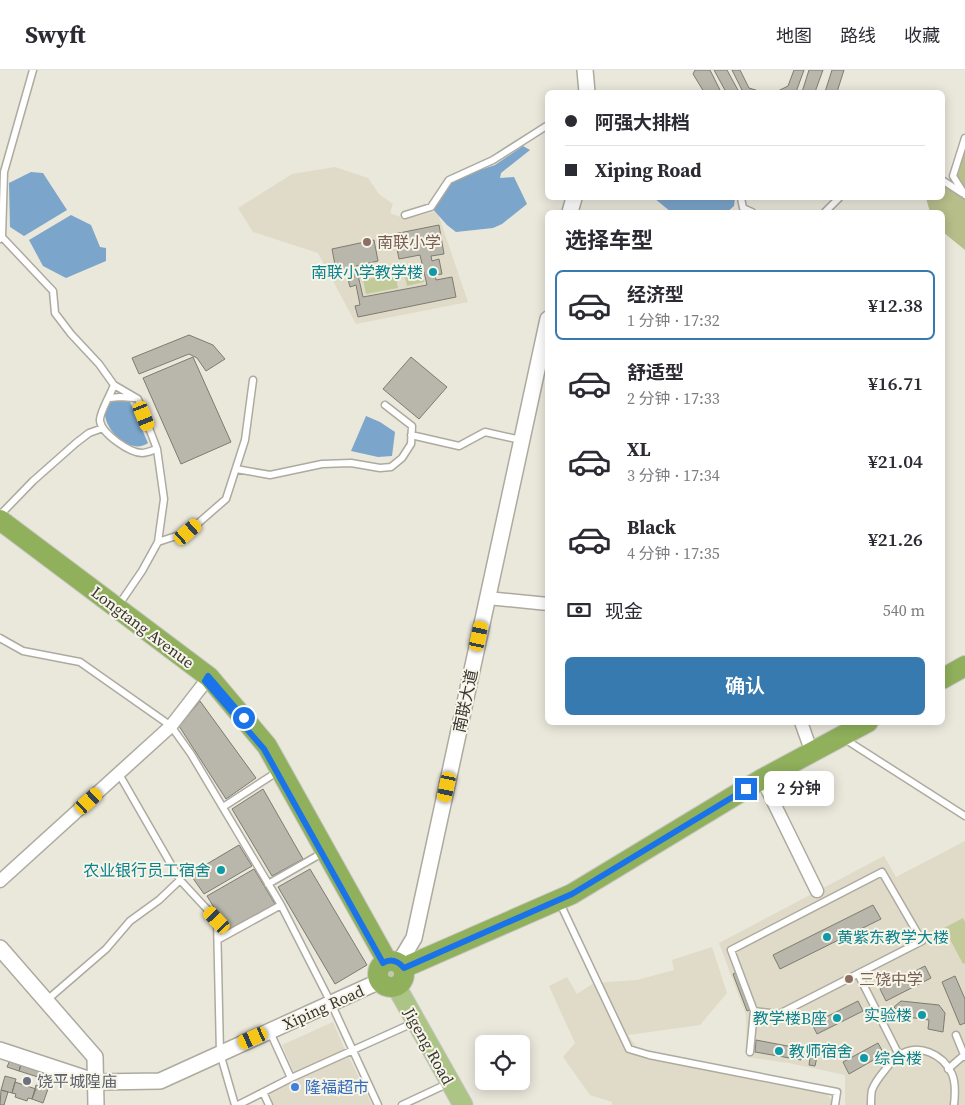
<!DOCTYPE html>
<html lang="zh">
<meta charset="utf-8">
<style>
:root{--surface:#fff;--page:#f7f7f7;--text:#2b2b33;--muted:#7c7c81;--line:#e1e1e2;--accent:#377ab0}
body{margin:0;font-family:"Source Serif 4","Noto Sans SC",serif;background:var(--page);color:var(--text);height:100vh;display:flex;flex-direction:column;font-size:19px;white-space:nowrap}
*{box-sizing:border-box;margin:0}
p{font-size:16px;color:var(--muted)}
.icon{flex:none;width:28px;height:28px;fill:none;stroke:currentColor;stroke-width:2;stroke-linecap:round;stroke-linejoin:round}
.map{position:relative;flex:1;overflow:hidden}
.panel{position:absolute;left:545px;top:140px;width:400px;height:515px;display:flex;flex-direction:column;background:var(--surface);border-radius:8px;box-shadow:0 2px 12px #0003}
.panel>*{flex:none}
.hud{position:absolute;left:545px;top:20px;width:400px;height:110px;border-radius:8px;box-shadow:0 2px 12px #0003;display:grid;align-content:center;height:110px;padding:0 20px;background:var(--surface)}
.buttons{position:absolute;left:475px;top:965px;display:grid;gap:10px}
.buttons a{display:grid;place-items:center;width:55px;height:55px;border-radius:8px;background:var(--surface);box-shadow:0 2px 12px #0003;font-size:25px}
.end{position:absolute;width:22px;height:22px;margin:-11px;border:6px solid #1a73e8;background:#fff;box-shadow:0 0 0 2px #fff}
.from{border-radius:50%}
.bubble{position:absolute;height:35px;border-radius:8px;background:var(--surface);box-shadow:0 2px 12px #0003;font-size:16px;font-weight:600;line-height:35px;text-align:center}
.car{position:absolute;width:15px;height:30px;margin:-15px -8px;border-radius:6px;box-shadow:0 0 4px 1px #0007;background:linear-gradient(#f5c518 24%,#345 0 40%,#f5c518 0 76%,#345 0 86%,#f5c518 0)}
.hud b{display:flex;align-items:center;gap:18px;height:48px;font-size:19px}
.hud b+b{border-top:1px solid var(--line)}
.hud i{width:12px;height:12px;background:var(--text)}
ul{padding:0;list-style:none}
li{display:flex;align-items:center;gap:15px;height:70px;margin:0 10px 8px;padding:0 10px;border:2px solid transparent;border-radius:8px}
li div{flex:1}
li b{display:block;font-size:19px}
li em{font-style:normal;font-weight:600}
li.current{border-color:var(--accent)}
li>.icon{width:45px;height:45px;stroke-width:1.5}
h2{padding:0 20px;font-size:22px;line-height:60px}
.pay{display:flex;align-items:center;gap:12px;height:55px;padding:0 20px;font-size:19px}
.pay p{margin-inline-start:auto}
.primary-button{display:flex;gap:10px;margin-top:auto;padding:10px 20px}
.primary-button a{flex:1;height:58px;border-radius:8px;background:var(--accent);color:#fff;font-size:20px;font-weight:600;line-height:58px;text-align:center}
header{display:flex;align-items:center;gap:30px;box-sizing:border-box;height:70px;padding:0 25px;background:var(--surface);border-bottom:1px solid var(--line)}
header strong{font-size:24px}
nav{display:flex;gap:28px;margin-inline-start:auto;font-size:18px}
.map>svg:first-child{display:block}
.built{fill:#e0dbc8}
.green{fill:#c3ca99}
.forest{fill:#b7be8a}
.water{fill:#7ba5ca}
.building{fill:#b9b6ab;stroke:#7e7b70}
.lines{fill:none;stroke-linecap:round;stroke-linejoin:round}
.service-casing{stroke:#adaa9f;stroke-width:9}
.minor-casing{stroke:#adaa9f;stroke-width:15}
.tertiary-casing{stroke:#adaa9f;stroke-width:18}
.primary-casing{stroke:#c7c7c5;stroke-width:21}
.trunk-casing{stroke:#c7c7c5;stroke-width:22}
.service{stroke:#fff;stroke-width:6}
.minor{stroke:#fff;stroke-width:12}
.tertiary{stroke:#fff;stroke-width:15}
.primary{stroke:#acc485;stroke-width:19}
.trunk{stroke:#90b05c;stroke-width:20}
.route{stroke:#1a73e8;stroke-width:6}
.education-dot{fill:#8d6e63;stroke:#f7f4e8;stroke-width:2}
.culture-dot{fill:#0f9aa8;stroke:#f7f4e8;stroke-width:2}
.worship-dot{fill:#6b7280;stroke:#f7f4e8;stroke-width:2}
.shop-dot{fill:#3f7fe0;stroke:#f7f4e8;stroke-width:2}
.labels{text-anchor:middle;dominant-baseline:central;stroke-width:4;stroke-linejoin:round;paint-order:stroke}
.education-label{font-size:16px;fill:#785e54;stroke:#f7f4e8;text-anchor:start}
.culture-label{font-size:16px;fill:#0d838f;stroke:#f7f4e8;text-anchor:end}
.street-label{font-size:16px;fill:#373631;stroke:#f7f4e8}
.worship-label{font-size:16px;fill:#5b616d;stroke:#f7f4e8;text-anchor:start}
.shop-label{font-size:16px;fill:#366cbe;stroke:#f7f4e8;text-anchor:start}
</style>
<header>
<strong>Swyft</strong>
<nav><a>地图</a><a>路线</a><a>收藏</a></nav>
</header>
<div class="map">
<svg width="965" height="1035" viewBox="0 0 965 1035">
<rect width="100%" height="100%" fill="#eae7db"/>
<path class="built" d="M 335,97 L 368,108 L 379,124 L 393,134 L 390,143 L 406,149 L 437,141 L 468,232 L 356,254 L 318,183 L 253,162 L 238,138 L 292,104 Z
M 965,771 L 965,1035 L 845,1035 L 845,1005 L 789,993 L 747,987 L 746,945 L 719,873 L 884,786 L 896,807 Z
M 712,877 L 727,923 L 700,955 L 628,965 L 640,982 L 825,1022 L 835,1035 L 612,1035 L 612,1032 L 590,1025 L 563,987 L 575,973 L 549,916 L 567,907 L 577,924 L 594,913 L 637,910 L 674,900 L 672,890 Z
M 333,952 L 345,980 L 294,1003 L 282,975 Z
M 347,983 L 372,1035 L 274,1035 L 268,1021 Z"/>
<path class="green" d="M 421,199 L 424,212 L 407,216 L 404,202 Z
M 395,204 L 398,218 L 366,224 L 363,210 Z
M 963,848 L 965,852 L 965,893 L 963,894 L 944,858 Z
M 391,894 L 401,905 L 400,909 L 389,914 L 386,913 L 381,905 L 383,899 Z"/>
<path class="forest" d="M 965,68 L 965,180 L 943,162 L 942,142 L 930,142 L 926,128 L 942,128 L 943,109 L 963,124 L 953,106 Z"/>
<path class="water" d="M 523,76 L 530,80 L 501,103 L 500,108 L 514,107 L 527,134 L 502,154 L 493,158 L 456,162 L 447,155 L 431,137 L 450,110 L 495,95 Z
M 31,102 L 43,103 L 67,140 L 24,166 L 10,157 L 9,113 Z
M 654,128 L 735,128 L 734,136 L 727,142 L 671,142 Z
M 71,145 L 91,155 L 100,177 L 106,178 L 106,191 L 66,208 L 43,196 L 29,170 Z
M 121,330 L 130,332 L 148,373 C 123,391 82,332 121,330 Z
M 366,346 L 380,352 L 395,362 L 392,386 L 378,387 L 351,381 Z"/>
<path class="building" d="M 695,0 L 710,0 L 721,22 L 704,22 L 693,4 Z
M 714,0 L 727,0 L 739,22 L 726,22 Z
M 732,0 L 740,0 L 749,18 L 762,22 L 743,22 Z
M 794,0 L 804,0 L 796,22 L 776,22 L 788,16 Z
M 809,0 L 823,0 L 815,22 L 802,22 Z
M 832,0 L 844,0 L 837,22 L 825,22 Z
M 439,155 L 444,184 L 431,186 L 432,191 L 439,189 L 442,204 L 435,205 L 436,210 L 452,207 L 456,227 L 358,247 L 355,236 L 360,235 L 356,215 L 350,217 L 348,209 L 354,207 L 352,197 L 336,200 L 332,179 L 374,170 L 378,191 L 356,196 L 363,227 L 427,215 L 420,185 L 399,189 L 394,164 Z
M 189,265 L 213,275 L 225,289 L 206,301 L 197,288 L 189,284 L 139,304 L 132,288 Z
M 193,287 L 231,372 L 181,394 L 143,308 Z
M 411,287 L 447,317 L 419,349 L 383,319 Z
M 200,631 L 256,708 L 226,729 L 179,656 Z
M 263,719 L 303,789 L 272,806 L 232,739 Z
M 239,775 L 252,796 L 204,824 L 190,804 Z
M 254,799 L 275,834 L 228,860 L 207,826 Z
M 310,799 L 367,895 L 335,914 L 278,817 Z
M 873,835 L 881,849 L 780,899 L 773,885 Z
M 925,896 L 931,908 L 886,931 L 880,919 Z
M 737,902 L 752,939 L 747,941 L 733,904 Z
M 955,906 L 965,929 L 965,953 L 960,955 L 942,912 Z
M 858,931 L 863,941 L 817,964 L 812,954 Z
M 901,931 L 939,935 L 945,943 L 943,962 L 928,959 L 929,950 L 901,946 L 894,937 Z
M 756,970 L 803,979 L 801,990 L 755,982 Z
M 878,973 L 884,984 L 849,1004 L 843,992 Z
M 811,981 L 818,982 L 815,996 L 809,995 Z
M 10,990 L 21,993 L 19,1001 L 7,997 Z
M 21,995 L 40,1001 L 38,1007 L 19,1001 Z
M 40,999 L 52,1003 L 50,1010 L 38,1007 Z
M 5,1006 L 16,1009 L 12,1023 L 1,1020 Z
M 15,1012 L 36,1019 L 32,1029 L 28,1028 L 27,1031 L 15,1027 L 16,1024 L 12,1023 Z
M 36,1015 L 48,1019 L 43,1033 L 32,1029 Z
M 1,1020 L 8,1022 L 4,1035 L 0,1035 Z"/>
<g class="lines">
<defs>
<path id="service" d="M 942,110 L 962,123
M 965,125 L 953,106 L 965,68
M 741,128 L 743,138 L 752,142
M 825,142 L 839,128
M 405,145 L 431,137 L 449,110 L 493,90 L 548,55
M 2,167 L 53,221 L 55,243 L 71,264 L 99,294 L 114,315 L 138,329 L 157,379 L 164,429 L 158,472 L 142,501 L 118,536
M 0,169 L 2,167 L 4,102 L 33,0
M 114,315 C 111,324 99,343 100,351 C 102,364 130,383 142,383 C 147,383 153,380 157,379
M 110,328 L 120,327 L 134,328
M 411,365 L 459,376 L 485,362 L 521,370
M 236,399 L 270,405 L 322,394 L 351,393 L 380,398 L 391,397 L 402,388 L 411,374 L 412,356 L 385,335
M 0,445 L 33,411 L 76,373 L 89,363 L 103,358
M 158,472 L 188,462 L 226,429 L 245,370 L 253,310
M 0,568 L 23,581 L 80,592 L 171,656 L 191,684 L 281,835 L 331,933 L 378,1035
M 843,668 L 965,746
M 119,704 L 180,810 L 217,850 L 220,983 L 235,1035
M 223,737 L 277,702
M 268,814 L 324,782
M 559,831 L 629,979 L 649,985 L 837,1022 L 835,1035
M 219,869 L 281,835
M 858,904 L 899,985
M 47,930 L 106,879 L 130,851 L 159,830 L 180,810
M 270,962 L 291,1008
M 956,965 L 965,987
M 750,982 L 754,941 L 731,880 L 882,802 L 922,871 L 779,944 L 754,941
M 948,999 L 963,986
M 263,1022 L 269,1035
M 238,1035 L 291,1008 L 413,953
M 402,1035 L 449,1013
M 871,1035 C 871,1030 871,1024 872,1020 C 875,1012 880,1006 885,1000 C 889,995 892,990 898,986 C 918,972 943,984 952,1004 C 956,1013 955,1026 954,1035"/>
<path id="minor" d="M 487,528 L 548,534
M 801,652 L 812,683
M 762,709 L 817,821
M 0,811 L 171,656 L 209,607"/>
<path id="tertiary" d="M 585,0 L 587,22
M 570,142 L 574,128
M 0,878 L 95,987 L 96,1035
M 399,893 L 414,868 L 548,249
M 0,980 L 97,1012 L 160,1011 L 380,911"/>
<path id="primary" d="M 396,916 L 463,1035"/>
<path id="trunk" d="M 0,450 L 209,607 L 267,676 L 387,891
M 942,609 L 965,596
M378 904a13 13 0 1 1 26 0a13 13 0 1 1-26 0Z
M 403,898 L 572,824 L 762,709 L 868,652"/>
</defs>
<use href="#service" class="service-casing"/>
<use href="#minor" class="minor-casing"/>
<use href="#tertiary" class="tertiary-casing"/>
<use href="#primary" class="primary-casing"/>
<use href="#trunk" class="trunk-casing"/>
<use href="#service" class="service"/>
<use href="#minor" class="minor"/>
<use href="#tertiary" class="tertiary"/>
<use href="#primary" class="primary"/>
<use href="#trunk" class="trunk"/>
</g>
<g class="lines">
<path class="route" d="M 244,648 L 208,606 L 205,611 L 264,679 L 383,893 C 391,888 398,891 404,898 L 572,824 L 746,719"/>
</g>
<g class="education-dot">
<circle cx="367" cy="172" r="5"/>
<circle cx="849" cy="909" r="5"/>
</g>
<g class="culture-dot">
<circle cx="433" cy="202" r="5"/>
<circle cx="221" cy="800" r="5"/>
<circle cx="827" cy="867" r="5"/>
<circle cx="922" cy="945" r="5"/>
<circle cx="837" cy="948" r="5"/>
<circle cx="779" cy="981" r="5"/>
<circle cx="864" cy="988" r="5"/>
</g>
<circle class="worship-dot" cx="27" cy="1011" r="5"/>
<circle class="shop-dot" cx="295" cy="1017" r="5"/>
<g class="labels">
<g class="education-label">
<text x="377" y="172">南联小学</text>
<text x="859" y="909">三饶中学</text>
</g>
<g class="culture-label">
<text x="423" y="202">南联小学教学楼</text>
<text x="211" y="800">农业银行员工宿舍</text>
<text x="837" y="867" text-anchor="start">黄紫东教学大楼</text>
<text x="912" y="945">实验楼</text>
<text x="827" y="948">教学楼B座</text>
<text x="789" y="981" text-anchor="start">教师宿舍</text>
<text x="874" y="988" text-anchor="start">综合楼</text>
</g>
<g class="street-label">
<text transform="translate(143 557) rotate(37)">Longtang Avenue</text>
<text transform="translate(465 631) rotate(-78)">南联大道</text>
<text transform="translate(323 937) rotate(-24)">Xiping Road</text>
<text transform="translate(429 976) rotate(61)">Jigeng Road</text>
</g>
<g class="worship-label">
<text x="37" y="1011">饶平城隍庙</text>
</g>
<g class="shop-label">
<text x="305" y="1017">隆福超市</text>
</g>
</g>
</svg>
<div class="buttons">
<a><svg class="icon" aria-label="locate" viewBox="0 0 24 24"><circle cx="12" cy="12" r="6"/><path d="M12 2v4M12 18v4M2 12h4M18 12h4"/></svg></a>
</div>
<i class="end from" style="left:244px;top:648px"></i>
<i class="end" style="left:746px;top:719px"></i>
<div class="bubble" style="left:764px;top:701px;width:70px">2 分钟</div>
<i class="car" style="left:144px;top:346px;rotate:158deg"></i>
<i class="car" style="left:188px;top:462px;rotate:49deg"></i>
<i class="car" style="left:479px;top:566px;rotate:12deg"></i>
<i class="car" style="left:447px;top:717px;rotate:192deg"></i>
<i class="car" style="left:89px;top:731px;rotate:48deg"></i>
<i class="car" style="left:217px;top:850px;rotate:317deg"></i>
<i class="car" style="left:253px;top:968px;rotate:246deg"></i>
<div class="hud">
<b><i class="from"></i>阿强大排档</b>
<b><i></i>Xiping Road</b>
</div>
<section class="panel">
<h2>选择车型</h2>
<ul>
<li class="current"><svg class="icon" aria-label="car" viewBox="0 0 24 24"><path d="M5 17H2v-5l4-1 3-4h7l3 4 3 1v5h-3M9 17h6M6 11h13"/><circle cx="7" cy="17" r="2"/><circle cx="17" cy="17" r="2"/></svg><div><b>经济型</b><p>1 分钟 · 17:32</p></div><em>¥12.38</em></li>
<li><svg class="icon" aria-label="car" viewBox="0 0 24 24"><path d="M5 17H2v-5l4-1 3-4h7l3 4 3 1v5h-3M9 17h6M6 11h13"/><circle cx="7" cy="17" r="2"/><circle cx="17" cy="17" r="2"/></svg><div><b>舒适型</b><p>2 分钟 · 17:33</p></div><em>¥16.71</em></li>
<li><svg class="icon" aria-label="car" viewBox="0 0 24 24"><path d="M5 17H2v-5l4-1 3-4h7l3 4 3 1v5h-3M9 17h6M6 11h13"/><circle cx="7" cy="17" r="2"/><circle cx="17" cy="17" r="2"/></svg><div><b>XL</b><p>3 分钟 · 17:34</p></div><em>¥21.04</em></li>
<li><svg class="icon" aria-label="car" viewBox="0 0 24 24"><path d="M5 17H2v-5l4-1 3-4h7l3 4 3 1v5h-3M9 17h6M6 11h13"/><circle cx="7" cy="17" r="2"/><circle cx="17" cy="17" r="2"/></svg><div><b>Black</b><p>4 分钟 · 17:35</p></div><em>¥21.26</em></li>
</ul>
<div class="pay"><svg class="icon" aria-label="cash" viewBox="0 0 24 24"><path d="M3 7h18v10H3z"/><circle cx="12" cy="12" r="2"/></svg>现金<p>540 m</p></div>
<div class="primary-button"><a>确认</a></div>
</section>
</div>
